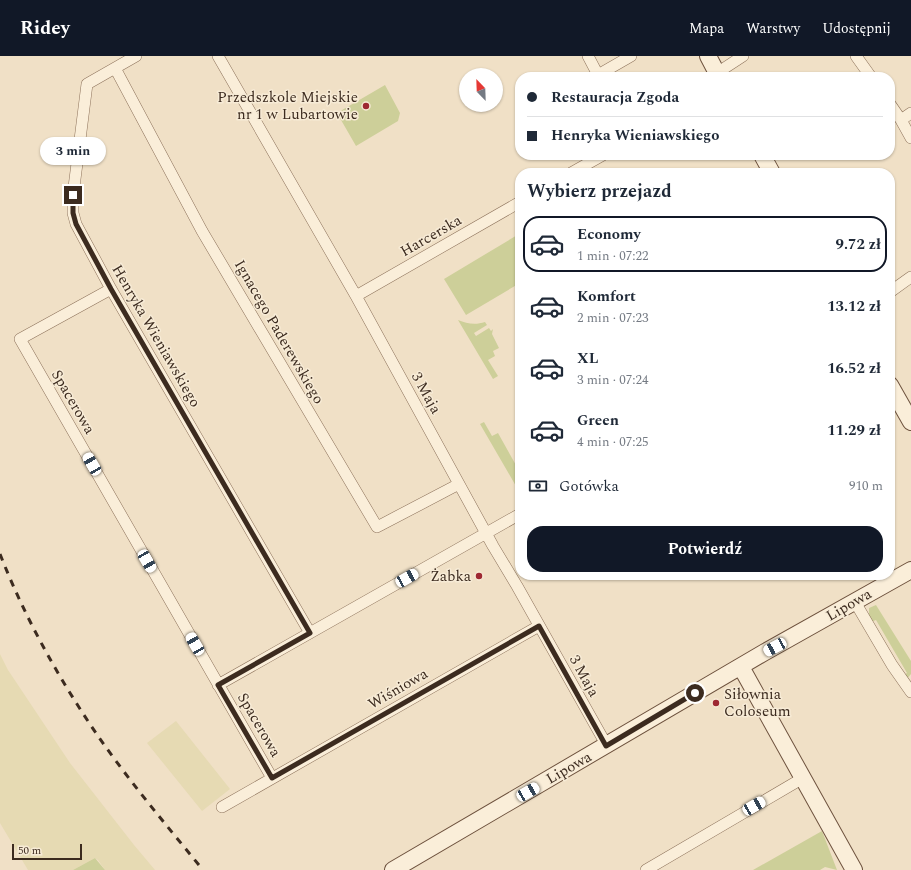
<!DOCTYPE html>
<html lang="pl">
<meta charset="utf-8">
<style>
:root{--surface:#fff;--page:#f6f6f7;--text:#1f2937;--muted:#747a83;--line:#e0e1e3;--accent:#111827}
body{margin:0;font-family:Spectral,serif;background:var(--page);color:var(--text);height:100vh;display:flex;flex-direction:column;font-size:15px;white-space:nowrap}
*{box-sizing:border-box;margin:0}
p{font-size:13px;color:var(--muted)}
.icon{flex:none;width:22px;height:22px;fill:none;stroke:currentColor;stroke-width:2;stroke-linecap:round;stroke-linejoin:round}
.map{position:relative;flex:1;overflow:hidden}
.details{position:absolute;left:515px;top:112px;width:380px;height:412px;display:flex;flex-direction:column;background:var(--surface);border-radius:16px;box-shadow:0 1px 3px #0004}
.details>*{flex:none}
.top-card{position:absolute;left:515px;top:16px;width:380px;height:88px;border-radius:16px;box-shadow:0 1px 3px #0004;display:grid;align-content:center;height:88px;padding:0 12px;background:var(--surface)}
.needle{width:26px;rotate:337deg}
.fabs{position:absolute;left:459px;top:12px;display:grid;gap:8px}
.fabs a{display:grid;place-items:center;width:44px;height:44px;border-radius:50%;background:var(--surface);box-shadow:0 1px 3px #0004;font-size:20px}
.scale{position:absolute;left:12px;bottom:10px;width:70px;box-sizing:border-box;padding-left:4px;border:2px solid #3c2b1f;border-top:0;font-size:11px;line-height:14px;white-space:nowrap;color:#3c2b1f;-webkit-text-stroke:3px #f7ebd6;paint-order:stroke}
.end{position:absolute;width:18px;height:18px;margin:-9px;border:5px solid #3c2b1f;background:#fff;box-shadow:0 0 0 2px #fff}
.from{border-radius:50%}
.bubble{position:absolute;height:28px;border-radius:14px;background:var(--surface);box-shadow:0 1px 3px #0004;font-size:13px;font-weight:700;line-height:28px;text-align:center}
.car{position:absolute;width:12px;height:24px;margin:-12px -6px;border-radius:5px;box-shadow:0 0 3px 1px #0007;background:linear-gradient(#fff 24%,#345 0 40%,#fff 0 76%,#345 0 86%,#fff 0)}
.top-card b{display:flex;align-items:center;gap:14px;height:38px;font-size:15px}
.top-card b+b{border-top:1px solid var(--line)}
.top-card i{width:10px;height:10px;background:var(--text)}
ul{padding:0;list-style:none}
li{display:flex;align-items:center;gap:12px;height:56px;margin:0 8px 6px;padding:0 4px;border:2px solid transparent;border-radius:16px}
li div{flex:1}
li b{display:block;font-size:15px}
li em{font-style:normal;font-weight:700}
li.active{border-color:var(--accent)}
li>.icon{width:36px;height:36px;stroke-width:1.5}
h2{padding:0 12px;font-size:18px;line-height:48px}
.pay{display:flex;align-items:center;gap:10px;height:44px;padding:0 12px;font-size:15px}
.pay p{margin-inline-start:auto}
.cta{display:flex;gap:8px;margin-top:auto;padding:8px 12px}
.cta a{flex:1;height:46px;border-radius:16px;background:var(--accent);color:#fff;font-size:16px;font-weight:700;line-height:46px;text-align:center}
header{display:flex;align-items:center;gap:24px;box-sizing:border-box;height:56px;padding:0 20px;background:var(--accent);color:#fff}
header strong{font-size:19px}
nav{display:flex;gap:22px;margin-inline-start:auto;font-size:14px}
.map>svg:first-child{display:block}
.farmland{fill:#e6dab3}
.green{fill:#cdcf99}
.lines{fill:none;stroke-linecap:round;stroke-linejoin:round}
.street-casing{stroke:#8c715a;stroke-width:12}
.secondary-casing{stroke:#6e523e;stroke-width:18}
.street{stroke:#faeed9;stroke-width:11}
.secondary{stroke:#faeed9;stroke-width:16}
.rail{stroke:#3c2b1f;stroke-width:3;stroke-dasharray:7 7;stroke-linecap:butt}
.route{stroke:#3c2b1f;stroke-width:5}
.poi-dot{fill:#9e2832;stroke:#f7ebd6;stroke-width:1.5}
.labels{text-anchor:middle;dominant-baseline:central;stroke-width:3;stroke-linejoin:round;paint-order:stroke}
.poi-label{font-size:15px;fill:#3c2b1f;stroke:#f7ebd6;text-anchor:end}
.street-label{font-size:15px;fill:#3c2b1f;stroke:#f7ebd6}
</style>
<header>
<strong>Ridey</strong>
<nav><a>Mapa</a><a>Warstwy</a><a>Udostępnij</a></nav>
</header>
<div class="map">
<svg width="911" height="814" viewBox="0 0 911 814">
<rect width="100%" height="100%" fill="#f0e0c6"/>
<path class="farmland" d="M 0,598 L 8,614 L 70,707 L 134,789 L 155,814 L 105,814 L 98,804 L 95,802 L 73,814 L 28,814 L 0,767 Z
M 176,665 L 230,733 L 202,755 L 147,687 Z"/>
<path class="green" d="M 385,29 L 400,57 L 398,65 L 356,90 L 337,57 Z
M 519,178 L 520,227 L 466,259 L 444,223 Z
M 458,264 C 467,268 476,269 485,266 L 487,269 L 474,277 L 476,280 L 489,272 L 491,275 L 493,273 L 492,278 L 499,292 L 493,295 L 495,300 L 488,304 L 498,320 L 493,323 Z
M 484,366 L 492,380 L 498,377 L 517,411 L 516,411 L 520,418 L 520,437 L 480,368 Z
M 876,549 L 911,605 L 911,618 L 905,625 L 902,620 L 907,617 L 876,564 L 871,566 L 869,563 L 869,552 Z
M 822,775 L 837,814 L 825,811 L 820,814 L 753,814 Z
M 95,802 L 105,814 L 73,814 Z"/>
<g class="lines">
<defs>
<path id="street" d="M 136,0 L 87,28 L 73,139 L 73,157 L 76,168 L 111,233 L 310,577
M 218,0 L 356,240 L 493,490 L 517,530 L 607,690
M 588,0 L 598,19 L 631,0
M 856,0 L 871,21
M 115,12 L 202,175 L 377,471 L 459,428
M 717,17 L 743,0
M 890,48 L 901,64 L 911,82
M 901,64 L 911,57
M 571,117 L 603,99
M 111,233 L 20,283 L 272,722
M 890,236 L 911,221
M 356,240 L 520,146
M 855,546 L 892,609 L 911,636
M 218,629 L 520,458
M 222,751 L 539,570
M 646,814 L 803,722"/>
<path id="secondary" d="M 708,0 L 719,21
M 762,99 L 772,117
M 890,329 L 911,366
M 741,611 L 854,814
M 393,814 L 765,596 L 911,514"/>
</defs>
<use href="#street" class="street-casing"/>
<use href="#secondary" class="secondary-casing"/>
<use href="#street" class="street"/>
<use href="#secondary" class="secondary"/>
<path class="rail" d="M 0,498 C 25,562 59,623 98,680 C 130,726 167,770 203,814"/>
</g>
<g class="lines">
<path class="route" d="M 73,139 L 73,157 L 76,168 L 111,233 L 310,577 L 218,629 L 272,722 L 539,570 L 606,690 L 695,637"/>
</g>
<g class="poi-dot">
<circle cx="366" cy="50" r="4"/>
<circle cx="479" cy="520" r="4"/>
<circle cx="716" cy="647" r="4"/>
</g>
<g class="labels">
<g class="poi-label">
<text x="358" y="41">Przedszkole Miejskie<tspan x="358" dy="17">nr 1 w Lubartowie</tspan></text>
<text x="471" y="520">Żabka</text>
<text x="724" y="638" text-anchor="start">Siłownia<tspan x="724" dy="17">Coloseum</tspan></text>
</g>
<g class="street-label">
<text transform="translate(431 180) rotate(-30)">Harcerska</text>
<text transform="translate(279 276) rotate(60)">Ignacego Paderewskiego</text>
<text transform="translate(156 280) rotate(60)">Henryka Wieniawskiego</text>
<text transform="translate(426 337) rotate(61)">3 Maja</text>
<text transform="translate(73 346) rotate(60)">Spacerowa</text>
<text transform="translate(849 549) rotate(-30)">Lipowa</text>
<text transform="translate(584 620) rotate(61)">3 Maja</text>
<text transform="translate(398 633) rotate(-30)">Wiśniowa</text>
<text transform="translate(259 669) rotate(60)">Spacerowa</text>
<text transform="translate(569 712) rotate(-30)">Lipowa</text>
</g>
</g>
</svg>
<div class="fabs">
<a><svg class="needle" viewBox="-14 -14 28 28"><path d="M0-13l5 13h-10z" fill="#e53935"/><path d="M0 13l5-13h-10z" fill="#747a83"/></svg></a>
</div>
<div class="scale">50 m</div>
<i class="end from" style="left:695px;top:637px"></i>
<i class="end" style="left:73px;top:139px"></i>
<div class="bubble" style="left:40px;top:81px;width:66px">3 min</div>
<i class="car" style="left:92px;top:408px;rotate:330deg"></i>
<i class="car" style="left:147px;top:505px;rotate:150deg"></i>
<i class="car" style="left:407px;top:522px;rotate:61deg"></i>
<i class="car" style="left:195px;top:588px;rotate:330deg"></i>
<i class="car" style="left:775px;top:591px;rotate:242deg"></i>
<i class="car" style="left:528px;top:736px;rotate:60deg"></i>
<i class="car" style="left:754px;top:750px;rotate:60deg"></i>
<div class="top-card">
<b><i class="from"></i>Restauracja Zgoda</b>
<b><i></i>Henryka Wieniawskiego</b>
</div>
<section class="details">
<h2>Wybierz przejazd</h2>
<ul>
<li class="active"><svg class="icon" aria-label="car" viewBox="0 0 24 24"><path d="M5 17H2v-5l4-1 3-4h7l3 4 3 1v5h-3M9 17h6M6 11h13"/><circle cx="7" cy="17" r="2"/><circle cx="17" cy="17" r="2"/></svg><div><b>Economy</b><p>1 min · 07:22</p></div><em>9.72 zł</em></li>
<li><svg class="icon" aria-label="car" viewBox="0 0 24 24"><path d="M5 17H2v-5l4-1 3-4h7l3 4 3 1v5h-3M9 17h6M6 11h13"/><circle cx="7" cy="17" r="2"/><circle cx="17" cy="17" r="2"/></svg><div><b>Komfort</b><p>2 min · 07:23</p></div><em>13.12 zł</em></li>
<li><svg class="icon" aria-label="car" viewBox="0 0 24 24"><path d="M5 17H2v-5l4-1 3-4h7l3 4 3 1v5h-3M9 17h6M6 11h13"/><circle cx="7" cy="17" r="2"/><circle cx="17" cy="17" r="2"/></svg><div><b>XL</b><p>3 min · 07:24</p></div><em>16.52 zł</em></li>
<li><svg class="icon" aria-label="car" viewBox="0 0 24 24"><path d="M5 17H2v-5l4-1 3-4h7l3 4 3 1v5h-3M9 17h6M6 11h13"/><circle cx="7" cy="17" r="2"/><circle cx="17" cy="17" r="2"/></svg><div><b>Green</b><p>4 min · 07:25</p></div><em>11.29 zł</em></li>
</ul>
<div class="pay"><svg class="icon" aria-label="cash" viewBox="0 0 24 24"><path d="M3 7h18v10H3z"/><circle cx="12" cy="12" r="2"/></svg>Gotówka<p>910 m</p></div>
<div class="cta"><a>Potwierdź</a></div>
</section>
</div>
